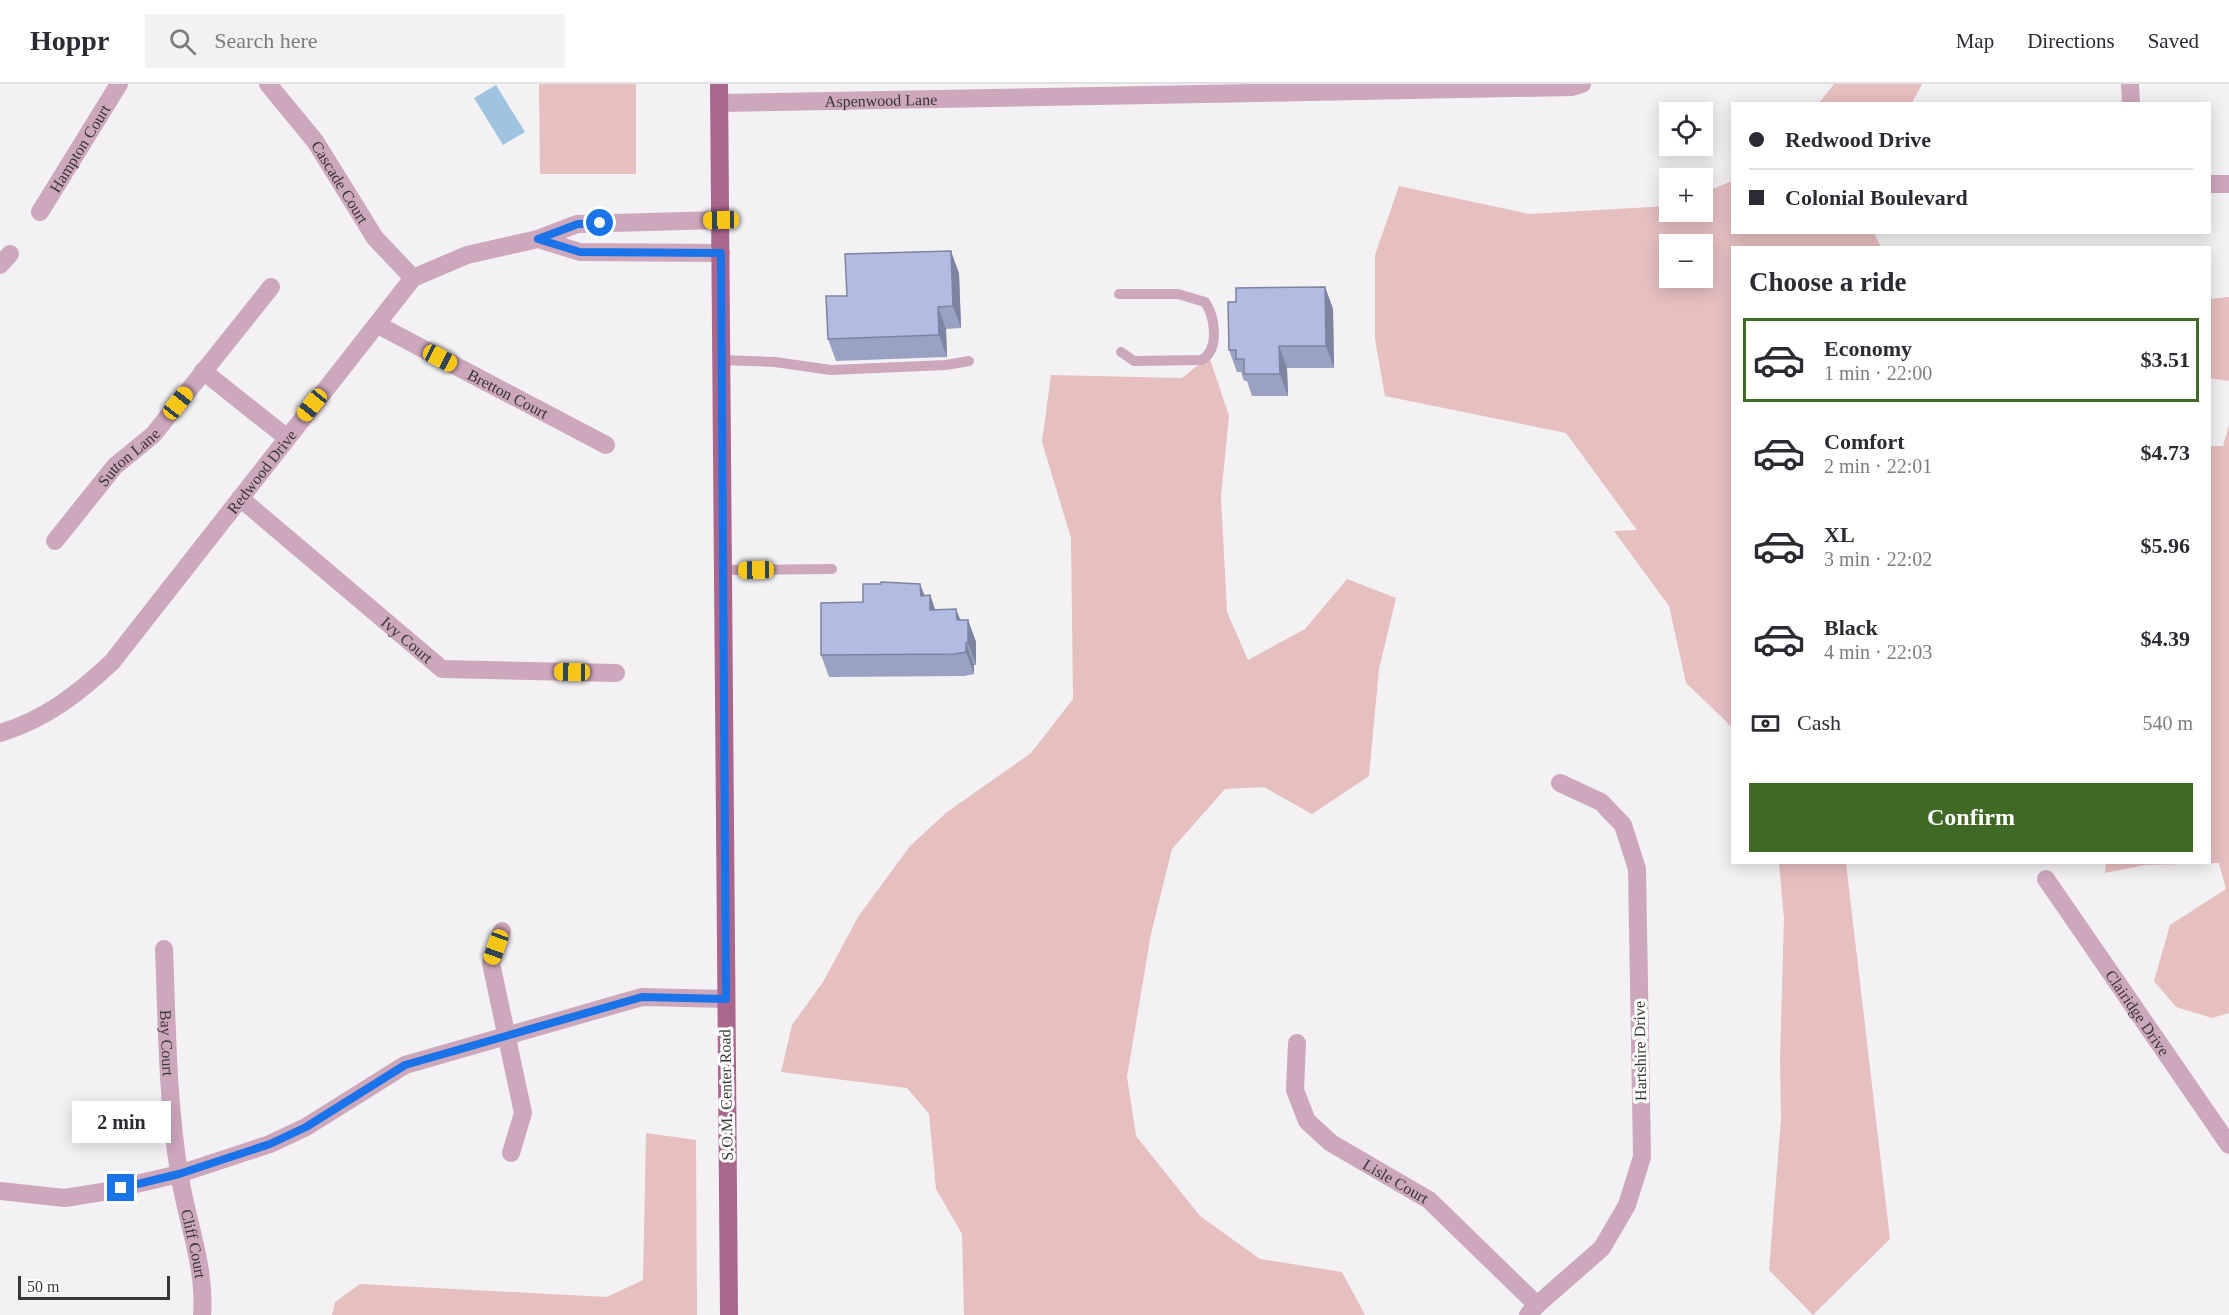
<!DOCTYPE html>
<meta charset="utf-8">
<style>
:root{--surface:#fff;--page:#f2f2f3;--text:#2b2b33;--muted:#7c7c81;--line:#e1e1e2;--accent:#3f6925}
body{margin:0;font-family:"Times New Roman",serif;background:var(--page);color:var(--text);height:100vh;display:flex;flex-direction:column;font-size:22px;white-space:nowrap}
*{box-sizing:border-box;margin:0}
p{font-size:20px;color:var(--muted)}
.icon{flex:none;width:33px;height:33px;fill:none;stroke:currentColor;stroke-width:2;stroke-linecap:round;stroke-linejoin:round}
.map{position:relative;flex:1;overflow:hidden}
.drawer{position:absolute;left:1731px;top:162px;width:480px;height:618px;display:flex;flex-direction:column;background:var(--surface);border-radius:0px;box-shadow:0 3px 15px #0003}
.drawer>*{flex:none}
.top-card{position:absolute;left:1731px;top:18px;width:480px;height:132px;border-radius:0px;box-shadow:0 3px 15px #0003;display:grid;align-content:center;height:132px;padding:0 18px;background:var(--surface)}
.tools{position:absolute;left:1659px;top:18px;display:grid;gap:12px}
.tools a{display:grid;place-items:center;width:54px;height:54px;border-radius:0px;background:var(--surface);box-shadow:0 3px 15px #0003;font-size:30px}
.scale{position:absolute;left:18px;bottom:15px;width:152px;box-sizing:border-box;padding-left:6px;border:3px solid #373738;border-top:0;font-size:16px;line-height:21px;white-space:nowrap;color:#373738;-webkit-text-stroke:4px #fff;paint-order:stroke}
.end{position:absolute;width:27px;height:27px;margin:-14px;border:8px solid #1a73e8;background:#fff;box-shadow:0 0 0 3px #fff}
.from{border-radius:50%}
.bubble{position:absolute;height:42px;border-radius:0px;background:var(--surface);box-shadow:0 3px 15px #0003;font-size:20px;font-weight:800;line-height:42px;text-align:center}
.car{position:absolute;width:18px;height:36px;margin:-18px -9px;border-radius:8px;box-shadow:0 0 4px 2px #0007;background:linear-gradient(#f5c518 24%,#345 0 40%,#f5c518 0 76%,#345 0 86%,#f5c518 0)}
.top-card b{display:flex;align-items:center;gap:21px;height:57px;font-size:22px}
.top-card b+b{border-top:2px solid var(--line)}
.top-card i{width:15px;height:15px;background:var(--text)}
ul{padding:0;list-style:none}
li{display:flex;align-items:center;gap:18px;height:84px;margin:0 12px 9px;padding:0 6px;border:3px solid transparent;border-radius:0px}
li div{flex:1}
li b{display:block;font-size:22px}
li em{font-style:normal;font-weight:800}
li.selected{border-color:var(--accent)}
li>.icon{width:54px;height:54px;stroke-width:1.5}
h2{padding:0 18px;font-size:27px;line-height:72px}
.pay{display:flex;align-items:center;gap:15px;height:66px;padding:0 18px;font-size:22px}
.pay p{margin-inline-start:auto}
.button{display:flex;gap:12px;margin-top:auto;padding:12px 18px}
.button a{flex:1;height:69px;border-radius:0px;background:var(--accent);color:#fff;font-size:24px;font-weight:800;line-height:69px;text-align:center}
header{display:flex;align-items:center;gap:36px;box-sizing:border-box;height:84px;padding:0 30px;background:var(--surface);border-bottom:2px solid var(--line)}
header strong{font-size:28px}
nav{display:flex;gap:33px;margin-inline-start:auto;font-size:21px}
.search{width:420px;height:54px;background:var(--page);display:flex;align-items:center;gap:15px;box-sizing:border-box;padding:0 21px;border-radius:0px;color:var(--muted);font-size:22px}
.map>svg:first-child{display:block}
.green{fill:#e6bfbf;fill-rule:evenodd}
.water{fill:#9ec4df}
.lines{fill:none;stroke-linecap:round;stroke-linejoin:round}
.lane{stroke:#cda7bc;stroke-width:10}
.street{stroke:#cda7bc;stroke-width:18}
.primary{stroke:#a9678e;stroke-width:18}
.wall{fill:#99a2c3}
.shaded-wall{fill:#7d849f}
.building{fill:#b2bce3;stroke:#7d849f;stroke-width:1.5}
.route{stroke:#1a73e8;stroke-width:8}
.labels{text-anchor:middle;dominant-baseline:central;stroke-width:6;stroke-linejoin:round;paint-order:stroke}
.street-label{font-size:16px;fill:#373738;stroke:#fff}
</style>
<header>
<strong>Hoppr</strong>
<div class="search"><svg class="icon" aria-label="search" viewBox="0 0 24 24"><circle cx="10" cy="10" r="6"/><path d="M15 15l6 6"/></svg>Search here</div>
<nav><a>Map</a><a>Directions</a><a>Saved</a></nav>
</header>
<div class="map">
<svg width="2229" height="1231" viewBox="0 0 2229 1231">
<rect width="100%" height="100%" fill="#f3f1f4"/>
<path class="green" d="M 539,0 L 636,0 L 636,90 L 540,90 Z
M 1834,0 L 1922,0 L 1912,19 L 1819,19 Z
M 1732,97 L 1732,148 L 1874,149 L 1881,163 L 1732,164 L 1732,643 L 1686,599 L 1669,522 L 1614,447 L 1637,446 L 1566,349 L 1385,312 L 1375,255 L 1375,171 L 1399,102 L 1529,130 L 1669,122 L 1670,128 L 1702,128 L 1703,109 ZM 1670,160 L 1702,160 L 1702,194 L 1670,194 Z
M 2229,213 L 2229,297 L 2210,294 L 2210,215 Z
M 1209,272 L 1229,332 L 1221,413 L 1227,528 L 1248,576 L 1305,545 L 1347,495 L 1396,514 L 1379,585 L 1369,692 L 1312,730 L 1264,703 L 1225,705 L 1172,765 L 1151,850 L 1127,993 L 1136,1052 L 1200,1132 L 1260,1175 L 1342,1188 L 1365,1231 L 964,1231 L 962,1150 L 936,1105 L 929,1030 L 907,1004 L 781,988 L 792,941 L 823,898 L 858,833 L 910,762 L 947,728 L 1031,669 L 1073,615 L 1071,454 L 1042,358 L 1051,291 L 1182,294 Z
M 2229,341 L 2229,929 L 2212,934 L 2176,923 L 2154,897 L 2170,841 L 2226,805 L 2219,779 L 2145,781 L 2105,789 L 2106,779 L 2210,778 L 2210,362 L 2223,362 Z
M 1779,779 L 1846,779 L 1890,1155 L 1813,1231 L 1769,1186 L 1781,1035 L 1780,975 L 1784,835 Z
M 646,1049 L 696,1056 L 697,1231 L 332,1231 L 335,1218 L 360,1200 L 607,1213 L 643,1196 Z"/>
<path class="water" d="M 496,1 L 525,48 L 503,61 L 474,14 Z"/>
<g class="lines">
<path class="lane" d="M 1119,210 L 1178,210 L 1205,218 C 1215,233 1220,265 1202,276 L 1134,277 L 1121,268
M 722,276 L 775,278 L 831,286 L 946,281 L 969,277
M 724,486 L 832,485"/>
<g class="street">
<path id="s1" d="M 268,0 L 315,57 L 375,154 L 413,194"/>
<path d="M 2130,0 L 2131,20"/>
<path id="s2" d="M 719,19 L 1572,3 L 1582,0"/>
<path d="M 2210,100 L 2229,100"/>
<path id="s3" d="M 40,128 L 119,0"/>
<path d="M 538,155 L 580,168 L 721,169"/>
<path d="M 0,181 L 10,170"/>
<path id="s4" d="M 378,241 L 606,361"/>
<path d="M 203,287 L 286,353"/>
<path id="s5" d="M 240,414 L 442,585 L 616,589"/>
<path id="s6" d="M 55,457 L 115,382 L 153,351 L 271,203"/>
<path id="s7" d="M 0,649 C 44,636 78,610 112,578 L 413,194 L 467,171 L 538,155 L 577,140 L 721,136"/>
<path id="s8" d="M 2046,795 L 2229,1061"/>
<path d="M 502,847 L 491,879 L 523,1029 L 511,1069"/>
<path id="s9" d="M 164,865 C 167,939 167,1014 179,1088 C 186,1136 206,1182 202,1231"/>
<path id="s10" d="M 1297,959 L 1295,1006 L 1307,1037 L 1331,1059 L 1429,1116 L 1537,1221"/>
<path d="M 0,1107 L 65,1114 L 102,1108 L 179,1090 L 270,1060 L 306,1043 L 405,981 L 642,913 L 726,915"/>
<path d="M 1528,1231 L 1537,1221 L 1602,1164 L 1627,1121 L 1642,1073 L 1637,785 L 1623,741 L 1601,718 L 1560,699"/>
</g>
<path class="primary" d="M 719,0 L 729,1231"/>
</g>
<path class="wall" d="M 959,189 L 961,244 L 946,245 L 947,273 L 836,277 L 828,255 Z
M 1325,203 L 1333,225 L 1334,284 L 1287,284 L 1288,312 L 1252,312 L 1247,297 L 1244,297 L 1241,288 L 1237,288 L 1229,266 Z
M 920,500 L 925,512 L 930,511 L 935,525 L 960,536 L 968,536 L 976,558 L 976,581 L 974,581 L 974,590 L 964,592 L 829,593 L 821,571 L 863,518 Z"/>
<path class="shaded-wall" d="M 951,167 L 959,189 L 961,244 L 953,222 Z
M 1325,203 L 1333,225 L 1334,284 L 1326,262 Z
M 938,223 L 946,245 L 947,273 L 939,251 Z
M 1279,262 L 1287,284 L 1288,312 L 1280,290 Z
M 920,500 L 928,522 L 921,512 Z
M 930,511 L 938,534 L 930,526 Z
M 956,525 L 965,547 L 957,536 Z
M 968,536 L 976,558 L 976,581 L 968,559 Z
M 966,559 L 974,581 L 974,590 L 966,568 Z"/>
<path class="building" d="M 951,167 L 953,222 L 938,223 L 939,251 L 828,255 L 826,212 L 847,212 L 845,170 Z
M 1325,203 L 1326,262 L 1279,262 L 1280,290 L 1244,290 L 1244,275 L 1236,275 L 1236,266 L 1229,266 L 1228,218 L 1236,218 L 1236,204 Z
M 881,498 L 920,500 L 921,512 L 930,511 L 930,526 L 956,525 L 957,536 L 968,536 L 968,559 L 966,559 L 966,568 L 955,570 L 821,571 L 821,519 L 863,518 L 863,500 L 881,500 Z"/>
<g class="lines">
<path class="route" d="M 121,1104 L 179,1090 L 270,1060 L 306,1043 L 405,981 L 642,913 L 726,915 L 721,169 L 580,168 L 538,155 L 578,140 L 600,139"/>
</g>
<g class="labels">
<g class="street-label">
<text stroke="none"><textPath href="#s2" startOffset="162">Aspenwood Lane</textPath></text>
<text stroke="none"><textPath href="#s3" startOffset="75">Hampton Court</textPath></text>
<text stroke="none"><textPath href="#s1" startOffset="122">Cascade Court</textPath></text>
<text stroke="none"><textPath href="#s4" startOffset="147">Bretton Court</textPath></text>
<text stroke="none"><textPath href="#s6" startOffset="112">Sutton Lane</textPath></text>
<text stroke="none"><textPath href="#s7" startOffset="376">Redwood Drive</textPath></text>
<text stroke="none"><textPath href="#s5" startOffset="219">Ivy Court</textPath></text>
<text stroke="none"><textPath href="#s8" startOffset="162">Clairidge Drive</textPath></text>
<text stroke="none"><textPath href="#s9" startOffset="94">Bay Court</textPath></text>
<text transform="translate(1640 967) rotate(-91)">Hartshire Drive</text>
<text transform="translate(726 1011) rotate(-91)">S.O.M. Center Road</text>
<text stroke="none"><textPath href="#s10" startOffset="188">Lisle Court</textPath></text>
<text stroke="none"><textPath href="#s9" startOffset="297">Cliff Court</textPath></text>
</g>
</g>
</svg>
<div class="tools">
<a><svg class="icon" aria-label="locate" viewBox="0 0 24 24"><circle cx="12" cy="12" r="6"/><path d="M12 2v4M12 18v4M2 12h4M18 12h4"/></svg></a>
<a>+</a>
<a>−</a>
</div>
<div class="scale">50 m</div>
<i class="end from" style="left:600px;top:139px"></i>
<i class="end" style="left:121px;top:1104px"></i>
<div class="bubble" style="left:72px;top:1017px;width:99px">2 min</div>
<i class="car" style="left:721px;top:136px;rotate:269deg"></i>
<i class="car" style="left:440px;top:274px;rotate:118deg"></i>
<i class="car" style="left:178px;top:319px;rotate:38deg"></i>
<i class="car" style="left:312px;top:321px;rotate:219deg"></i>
<i class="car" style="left:756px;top:486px;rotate:269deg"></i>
<i class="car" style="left:572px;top:588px;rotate:271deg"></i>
<i class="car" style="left:496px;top:863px;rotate:200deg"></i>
<div class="top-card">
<b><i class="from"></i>Redwood Drive</b>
<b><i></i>Colonial Boulevard</b>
</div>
<section class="drawer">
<h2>Choose a ride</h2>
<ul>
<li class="selected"><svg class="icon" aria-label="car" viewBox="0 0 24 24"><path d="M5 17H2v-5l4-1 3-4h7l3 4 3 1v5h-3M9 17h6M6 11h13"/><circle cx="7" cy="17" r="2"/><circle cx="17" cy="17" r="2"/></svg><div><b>Economy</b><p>1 min · 22:00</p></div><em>$3.51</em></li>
<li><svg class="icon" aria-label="car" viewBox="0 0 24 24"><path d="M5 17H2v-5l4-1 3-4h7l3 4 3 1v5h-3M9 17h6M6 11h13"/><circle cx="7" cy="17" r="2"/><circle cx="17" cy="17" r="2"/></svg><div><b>Comfort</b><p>2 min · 22:01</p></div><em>$4.73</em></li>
<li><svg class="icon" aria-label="car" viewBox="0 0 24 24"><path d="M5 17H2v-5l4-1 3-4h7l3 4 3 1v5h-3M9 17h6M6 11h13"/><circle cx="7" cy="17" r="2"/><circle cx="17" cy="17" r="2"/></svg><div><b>XL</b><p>3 min · 22:02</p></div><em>$5.96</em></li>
<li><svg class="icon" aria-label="car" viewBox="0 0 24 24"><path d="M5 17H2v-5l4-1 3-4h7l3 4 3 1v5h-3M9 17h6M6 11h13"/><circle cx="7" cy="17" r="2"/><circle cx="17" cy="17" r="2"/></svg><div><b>Black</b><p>4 min · 22:03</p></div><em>$4.39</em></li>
</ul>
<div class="pay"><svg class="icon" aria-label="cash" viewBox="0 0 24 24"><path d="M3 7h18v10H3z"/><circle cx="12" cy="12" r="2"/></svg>Cash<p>540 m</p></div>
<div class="button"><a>Confirm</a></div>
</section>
</div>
